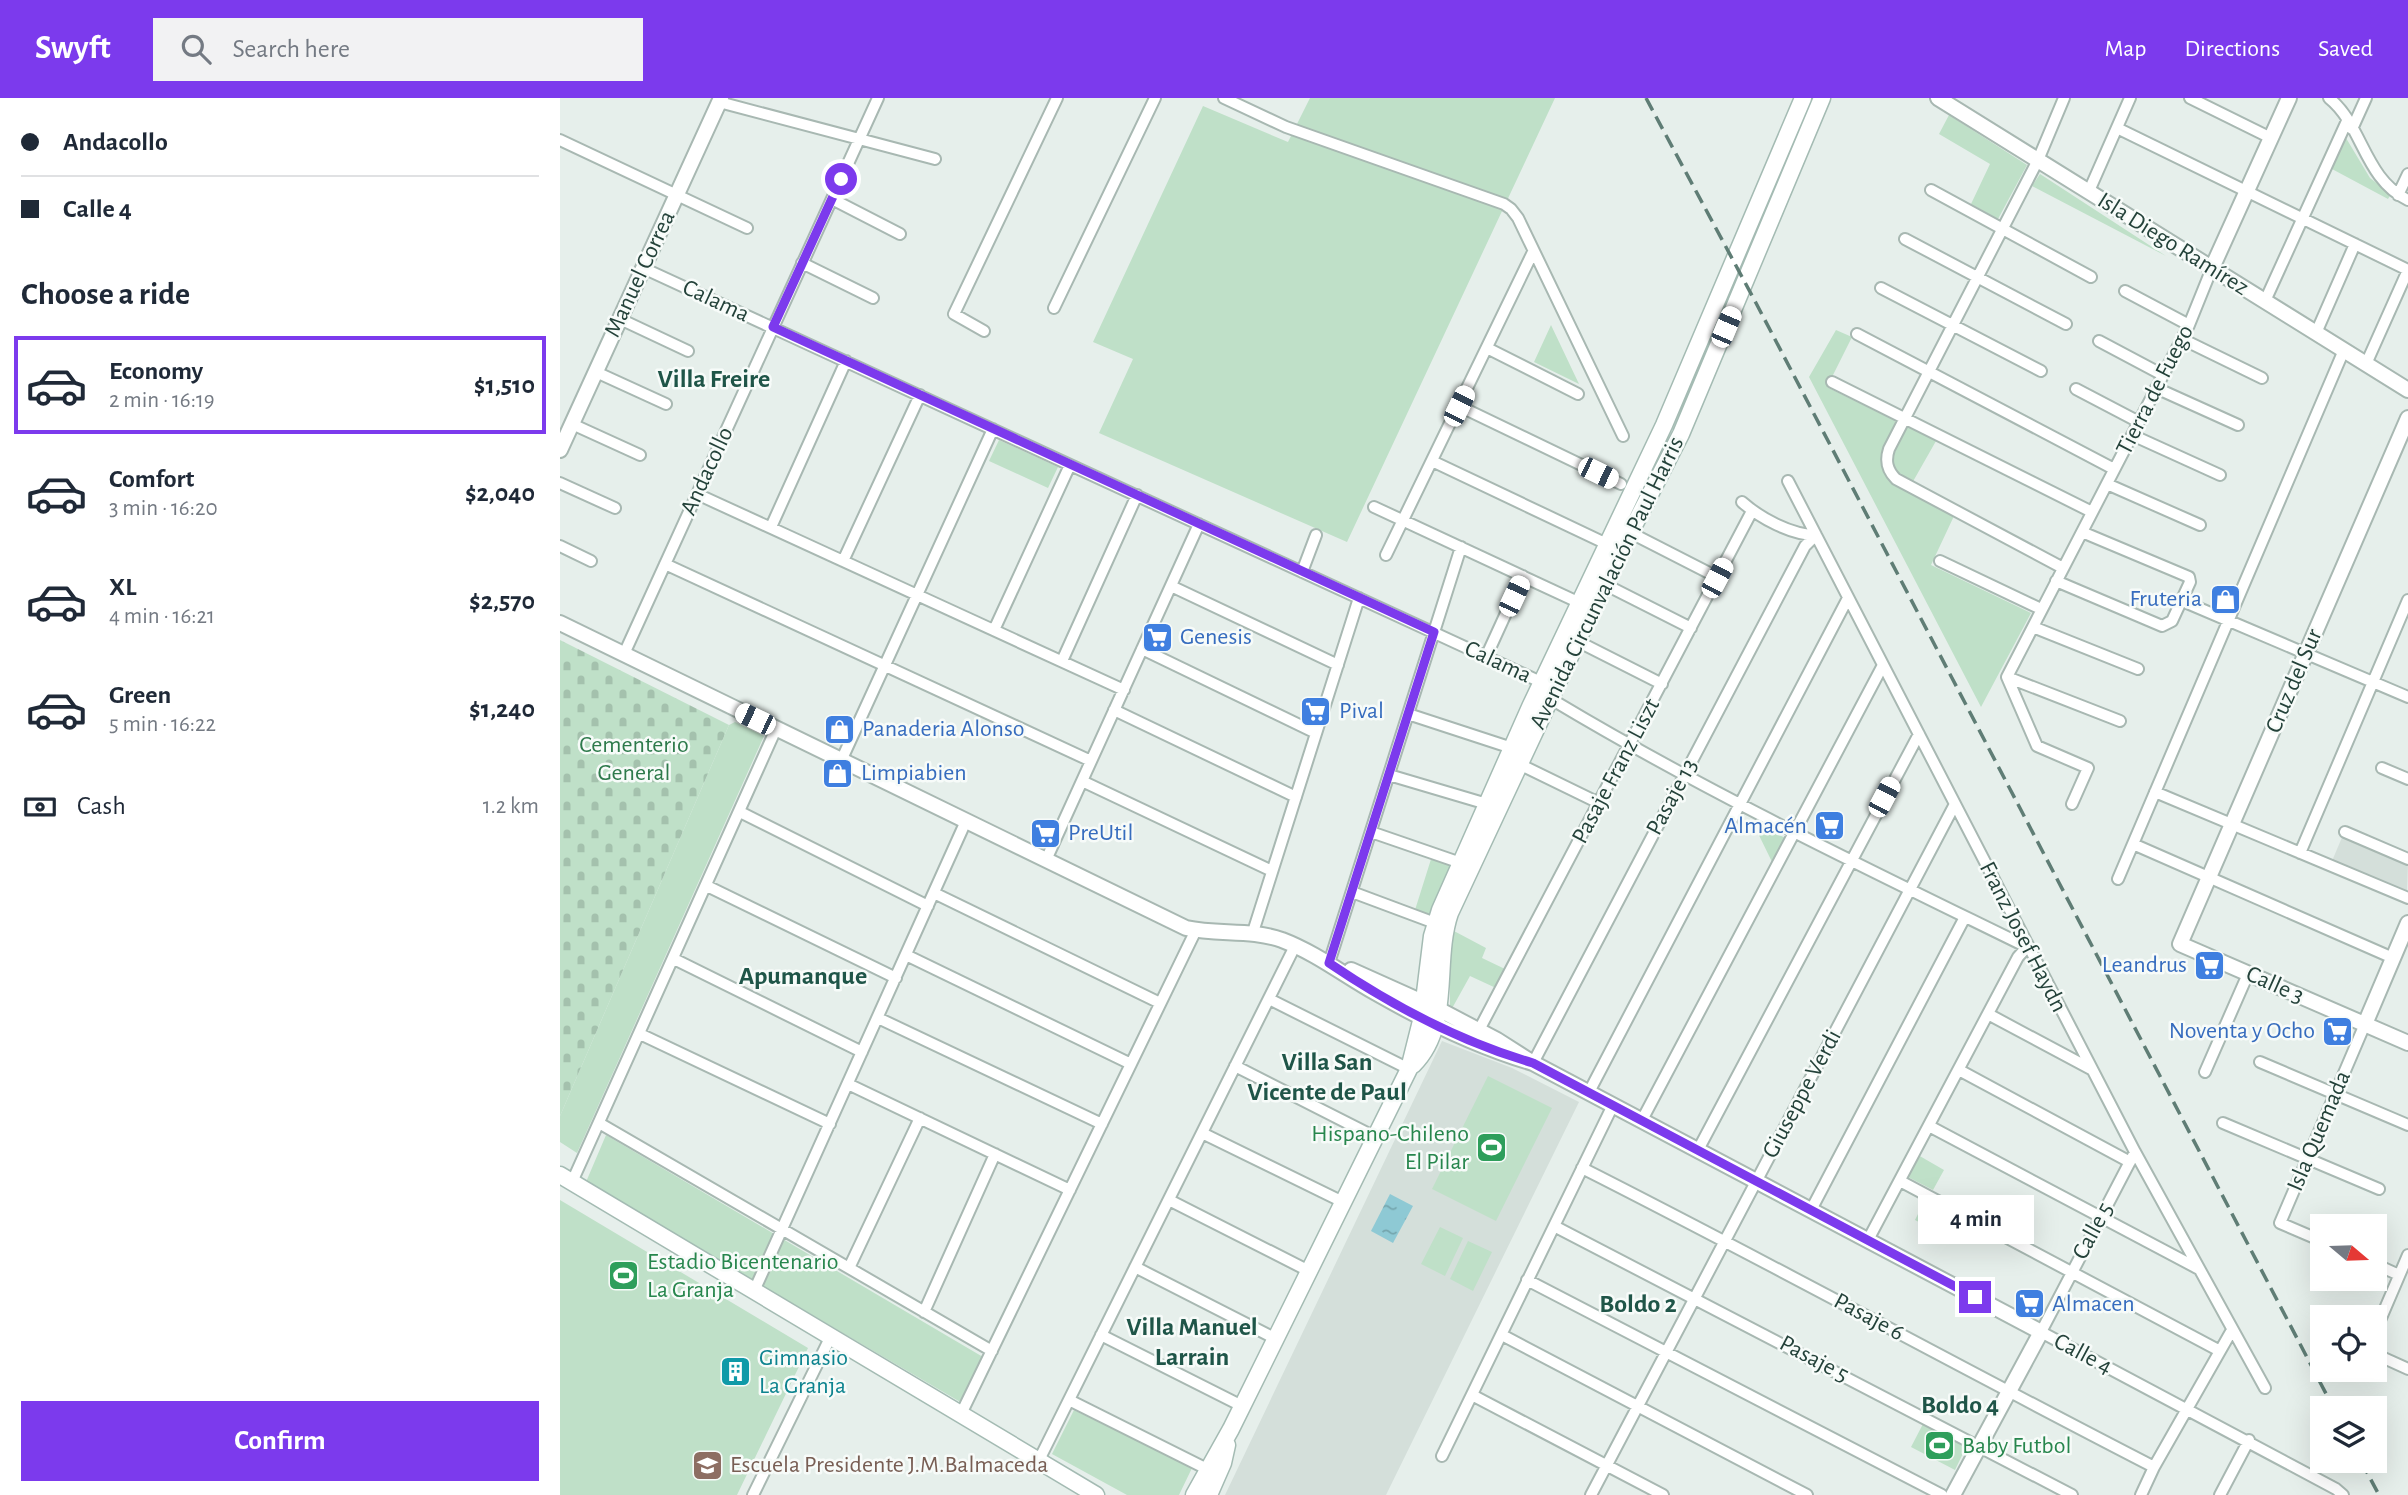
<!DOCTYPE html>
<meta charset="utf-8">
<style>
:root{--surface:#fff;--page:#f2f2f3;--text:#1f2937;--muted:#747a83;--line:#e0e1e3;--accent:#7c3aed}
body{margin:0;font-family:"Alegreya Sans",sans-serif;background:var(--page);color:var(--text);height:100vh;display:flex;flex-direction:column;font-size:26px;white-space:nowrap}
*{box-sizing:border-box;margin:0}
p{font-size:23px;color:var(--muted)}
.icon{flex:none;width:38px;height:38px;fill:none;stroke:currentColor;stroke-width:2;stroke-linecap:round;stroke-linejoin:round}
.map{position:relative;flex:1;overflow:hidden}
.drawer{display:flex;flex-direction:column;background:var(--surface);width:560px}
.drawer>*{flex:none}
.hud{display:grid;align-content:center;height:154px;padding:0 21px;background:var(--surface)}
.needle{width:46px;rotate:109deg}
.tools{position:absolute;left:1750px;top:1116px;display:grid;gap:14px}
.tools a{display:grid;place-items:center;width:77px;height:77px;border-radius:0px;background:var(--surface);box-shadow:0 7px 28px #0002;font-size:35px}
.end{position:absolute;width:32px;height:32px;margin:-16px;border:9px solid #7c3aed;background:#fff;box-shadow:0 0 0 4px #fff}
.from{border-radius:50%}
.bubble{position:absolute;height:49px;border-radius:0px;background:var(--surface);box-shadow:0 7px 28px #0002;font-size:23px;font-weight:600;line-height:49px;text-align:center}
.car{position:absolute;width:21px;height:42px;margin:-21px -10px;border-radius:9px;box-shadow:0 0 5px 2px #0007;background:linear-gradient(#fff 24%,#345 0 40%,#fff 0 76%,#345 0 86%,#fff 0)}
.hud b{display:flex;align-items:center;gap:24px;height:66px;font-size:26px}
.hud b+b{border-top:2px solid var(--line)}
.hud i{width:18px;height:18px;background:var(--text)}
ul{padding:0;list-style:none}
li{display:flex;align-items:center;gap:21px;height:98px;margin:0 14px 10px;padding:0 7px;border:4px solid transparent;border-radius:0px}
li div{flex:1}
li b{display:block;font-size:26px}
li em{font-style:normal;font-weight:600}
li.active{border-color:var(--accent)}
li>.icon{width:63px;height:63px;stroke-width:1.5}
h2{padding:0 21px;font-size:32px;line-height:84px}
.pay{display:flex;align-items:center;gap:18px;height:77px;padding:0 21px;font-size:26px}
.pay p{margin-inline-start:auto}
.primary-button{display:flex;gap:14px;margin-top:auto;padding:14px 21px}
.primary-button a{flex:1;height:80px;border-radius:0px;background:var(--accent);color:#fff;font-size:28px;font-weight:600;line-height:80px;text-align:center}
header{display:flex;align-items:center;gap:42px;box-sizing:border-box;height:98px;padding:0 35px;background:var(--accent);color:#fff}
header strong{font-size:33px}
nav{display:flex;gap:38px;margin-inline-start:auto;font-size:24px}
.search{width:490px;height:63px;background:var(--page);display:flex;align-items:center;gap:18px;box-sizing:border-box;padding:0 24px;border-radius:0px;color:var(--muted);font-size:26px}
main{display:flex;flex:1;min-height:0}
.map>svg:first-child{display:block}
.built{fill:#d4dfda}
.green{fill:#bfe0c8}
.cemetery{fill:url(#cemetery-stones)}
.water{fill:url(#water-ripples)}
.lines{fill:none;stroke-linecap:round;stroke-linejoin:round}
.minor-casing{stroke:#a8b8b2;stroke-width:14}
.tertiary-casing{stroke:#a8b8b2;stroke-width:18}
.secondary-casing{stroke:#a4bbb3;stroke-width:19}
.minor{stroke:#fff;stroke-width:10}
.tertiary{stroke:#fff;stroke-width:14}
.secondary{stroke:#fff;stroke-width:16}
.rail{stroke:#5f7d75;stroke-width:3.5;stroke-dasharray:14 7;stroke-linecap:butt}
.route{stroke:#7c3aed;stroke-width:9}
.labels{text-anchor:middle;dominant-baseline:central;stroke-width:5;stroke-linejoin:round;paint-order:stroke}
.street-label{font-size:24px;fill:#24423a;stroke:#f7fbf9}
.shop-label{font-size:24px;fill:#366cbe;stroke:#f7fbf9;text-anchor:start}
.park-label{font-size:24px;fill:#2d7a4b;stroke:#f7fbf9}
.leisure-label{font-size:24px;fill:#27864d;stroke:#f7fbf9;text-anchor:start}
.culture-label{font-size:24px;fill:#0d838f;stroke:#f7fbf9;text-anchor:start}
.education-label{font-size:24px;fill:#785e54;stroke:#f7fbf9;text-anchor:start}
.neighbourhood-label{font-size:26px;font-weight:bold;fill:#1f5548;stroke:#f7fbf9}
</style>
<header>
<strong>Swyft</strong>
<div class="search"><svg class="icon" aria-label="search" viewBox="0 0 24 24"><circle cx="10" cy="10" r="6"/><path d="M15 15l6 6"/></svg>Search here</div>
<nav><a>Map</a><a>Directions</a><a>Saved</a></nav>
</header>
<main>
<section class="drawer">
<div class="hud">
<b><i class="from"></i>Andacollo</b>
<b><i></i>Calle 4</b>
</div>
<h2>Choose a ride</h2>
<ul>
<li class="active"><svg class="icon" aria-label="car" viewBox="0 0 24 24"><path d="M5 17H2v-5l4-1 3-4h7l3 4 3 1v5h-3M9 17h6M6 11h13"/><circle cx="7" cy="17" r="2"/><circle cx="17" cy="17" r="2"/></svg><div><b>Economy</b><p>2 min · 16:19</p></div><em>$1,510</em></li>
<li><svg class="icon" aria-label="car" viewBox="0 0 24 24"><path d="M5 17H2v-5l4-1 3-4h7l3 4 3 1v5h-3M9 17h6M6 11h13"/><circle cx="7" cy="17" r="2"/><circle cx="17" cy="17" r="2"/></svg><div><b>Comfort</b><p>3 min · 16:20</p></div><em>$2,040</em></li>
<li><svg class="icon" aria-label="car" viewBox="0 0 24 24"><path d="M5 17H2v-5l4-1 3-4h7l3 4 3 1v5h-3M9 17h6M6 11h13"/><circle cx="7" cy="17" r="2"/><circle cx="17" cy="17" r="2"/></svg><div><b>XL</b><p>4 min · 16:21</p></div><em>$2,570</em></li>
<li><svg class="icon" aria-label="car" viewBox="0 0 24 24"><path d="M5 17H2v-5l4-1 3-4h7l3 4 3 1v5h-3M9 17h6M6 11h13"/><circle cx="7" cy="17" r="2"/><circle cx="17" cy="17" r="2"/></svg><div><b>Green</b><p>5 min · 16:22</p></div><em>$1,240</em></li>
</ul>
<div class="pay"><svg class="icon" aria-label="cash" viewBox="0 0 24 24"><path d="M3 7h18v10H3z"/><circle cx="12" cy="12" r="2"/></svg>Cash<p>1.2 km</p></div>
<div class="primary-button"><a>Confirm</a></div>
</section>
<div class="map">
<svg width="1848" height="1397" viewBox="0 0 1848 1397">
<defs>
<pattern id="cemetery-stones" width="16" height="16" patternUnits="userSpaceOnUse" patternTransform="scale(1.75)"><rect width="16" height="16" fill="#bfe0c8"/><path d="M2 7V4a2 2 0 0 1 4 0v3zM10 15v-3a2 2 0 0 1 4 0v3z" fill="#a4c1ad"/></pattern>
<pattern id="water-ripples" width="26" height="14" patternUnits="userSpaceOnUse" patternTransform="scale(1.75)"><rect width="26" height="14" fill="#8ec9d4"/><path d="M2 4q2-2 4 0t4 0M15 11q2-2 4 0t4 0" fill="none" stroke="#74a5ad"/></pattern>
</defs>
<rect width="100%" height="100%" fill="#e6efeb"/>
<path class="built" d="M 1783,737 L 1848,764 L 1847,795 L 1772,763 Z
M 882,943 L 952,970 L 1019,1004 L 826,1397 L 665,1397 Z"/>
<path class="green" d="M 750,0 L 995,0 L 787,444 L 539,335 L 573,261 L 533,244 L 643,8 L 728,44 Z
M 1389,17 L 1467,67 L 1438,121 L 1411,106 L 1430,66 L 1379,36 Z
M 1786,40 L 1810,80 L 1831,96 L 1828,101 L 1772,71 Z
M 1480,76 L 1606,158 L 1472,88 Z
M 991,227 L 1019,286 L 974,264 Z
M 1276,232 L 1292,239 L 1267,289 L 1376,343 L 1347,394 L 1394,418 L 1371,467 L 1471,515 L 1421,609 L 1249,279 Z
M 439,342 L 498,369 L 488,390 L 429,363 Z
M 175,624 L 204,638 L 17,1055 L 0,1044 L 0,1018 L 169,627 Z
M 1192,723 L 1229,742 L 1214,768 Z
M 872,758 L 896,765 L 873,817 L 855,812 Z
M 894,833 L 926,850 L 922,860 L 945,871 L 936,890 L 910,878 L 890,914 L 890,840 Z
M 928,978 L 992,1010 L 936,1123 L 872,1091 Z
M 46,1037 L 423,1259 L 402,1305 L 26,1084 Z
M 1358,1057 L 1384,1072 L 1373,1092 L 1346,1078 Z
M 1366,1100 L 1407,1121 L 1395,1143 L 1355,1122 Z
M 0,1102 L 248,1250 L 177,1397 L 0,1397 Z
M 880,1129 L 903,1140 L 885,1178 L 861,1166 Z
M 908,1143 L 932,1154 L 913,1193 L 890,1181 Z
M 514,1312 L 632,1370 L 619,1397 L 567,1397 L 492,1356 Z
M 1364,1324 L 1407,1347 L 1395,1372 L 1351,1349 Z"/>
<path class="cemetery" d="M 0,542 L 169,627 L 0,1018 Z"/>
<path class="water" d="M 830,1096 L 853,1108 L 833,1145 L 811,1133 Z"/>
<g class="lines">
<defs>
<path id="minor" d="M 664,0 L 726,29 L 944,106 L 951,111 L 958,120 L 1063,338
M 1630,0 L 1711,40
M 1769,0 C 1803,27 1804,81 1848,102
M 159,4 L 375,61
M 1557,30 L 1848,172
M 1792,31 L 1806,0
M 0,42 L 187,130
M 1371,92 L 1531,179
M 1529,93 L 1570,0
M 1838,97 L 1848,76
M 272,101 L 340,136
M 1345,141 L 1506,226
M 242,165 L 313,200
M 83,170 L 983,585 L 990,600 L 996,604 C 1148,695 1308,771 1467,849 L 1458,859 L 1308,1142
M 1321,190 L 1481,273
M 1565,193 L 1629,227
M 1705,203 L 1787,23
M 494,210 L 595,0
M 60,221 L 128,253
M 424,233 L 394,216 L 497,0
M 1756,235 L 1795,146
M 1297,236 L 1554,371
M 1622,241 L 1702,280
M 1539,243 L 1603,277
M 927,250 L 1018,296
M 1806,266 L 1848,172
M 36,274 L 106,306
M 1272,284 L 1532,414
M 1596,290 L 1678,327
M 1516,291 L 1579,324
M 899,308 L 1061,386
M 12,326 L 80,357
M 1572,337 L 1660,377
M 872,363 L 1049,447
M 1228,383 L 1575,1054 L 1705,1290
M 0,385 L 55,410
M 1547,386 L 1640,427
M 137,396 L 564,592
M 1182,404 C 1200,420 1231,437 1256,437
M 814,409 L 1020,505
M 211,429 L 286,263
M 1069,434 L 1157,479
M 0,448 L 31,463
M 826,457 L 973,154
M 283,463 L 360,297
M 1380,463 L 1481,511
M 105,466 L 531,663
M 1503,470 L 1336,381 C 1327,372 1325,363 1329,351 L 1478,62 L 1504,0
M 742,474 L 756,437
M 1496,483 L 1602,528 L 1612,523 L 1630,484 L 1629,479 L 1522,434
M 1044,486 L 1131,530
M 611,488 L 778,567
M 1627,505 L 1848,599
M 1473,529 L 1578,571
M 434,532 L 510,367
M 1017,543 L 1102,586
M 582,551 L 756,635
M 64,556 L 318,0
M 926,559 L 963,478
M 502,563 L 577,397
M 1447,579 L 1629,227 L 1652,170
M 1447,579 L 1477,648 L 1528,670 L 1512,706
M 1447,579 L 1560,623
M 554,612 L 736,699
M 848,616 L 952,650
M 281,663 L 433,331
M 959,666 L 1039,705
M 1822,670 L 1848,681
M 829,677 L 927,706
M 522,683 L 712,773
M 1595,694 L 1848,800
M 180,714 L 368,808
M 811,734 L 901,765
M 1785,734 L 1848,761
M 1573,746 L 1833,860
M 1740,755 L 1848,502
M 486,762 L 639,426
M 1558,781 L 1784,252
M 147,788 L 336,880
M 792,794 L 875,825
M 374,795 L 600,905
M 693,834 L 799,500
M 346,857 L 571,966
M 114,861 L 302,954
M 769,865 L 901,449
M 709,901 L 849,971
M 1428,916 L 1531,971
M 318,920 L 542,1026
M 919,932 L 1192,413
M 80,936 L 270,1026
M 1700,964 L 1848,1027
M 973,965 L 1245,448 L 1256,437
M 675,968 L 815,1039
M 1399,972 L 1570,1064
M 1645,974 L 1688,876
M 288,986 L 510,1092
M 1029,994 L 1288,500
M 1082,1022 L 1323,567
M 39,1025 L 432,1253
M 1663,1025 L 1819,1091
M 1369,1028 L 1639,1171
M 642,1035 L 783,1104
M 1138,1052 L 1359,636
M 1575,1054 L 1481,1234 L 1776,1391 L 1783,1397
M 1022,1070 C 1214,1167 1403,1271 1594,1369
M 1340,1083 L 1660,1253
M 12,1084 L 216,631
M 609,1102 L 749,1173
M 1251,1112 L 1405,819
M 994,1128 L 1512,1397
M 1762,1143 L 1720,1125 L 1805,926
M 1815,1166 L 1839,1177
M 575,1169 L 716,1241
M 289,1170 L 360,1020
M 967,1182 L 1382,1397
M 194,1193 L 406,723
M 364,1214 L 435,1056
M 1815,1234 L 1848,1157
M 541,1237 L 682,1308
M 942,1237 L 1247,1397
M 1815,1256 L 1848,1271
M 912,1297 L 1103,1397
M 509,1302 L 647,1371
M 401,1316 L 636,832
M 882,1358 L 1053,1007
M 479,1362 L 735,848
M 193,1397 L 271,1238
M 1031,1397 L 1395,706
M 1581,1397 L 1594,1369 L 1672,1232
M 1660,1397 L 1689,1342"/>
<path id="tertiary" d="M 1378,0 L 1848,292
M 1652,170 L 1729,0
M 1848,320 L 1620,846 L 1848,945
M 0,352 L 161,0
M 0,525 L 626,830 C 658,837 691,831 722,842 C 756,855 784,877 816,895 C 865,923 918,949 973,965
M 791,872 L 878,911 L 937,942 L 973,965 L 1481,1234 L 1393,1397
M 1805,926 L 1848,825"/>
<path id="secondary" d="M 853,967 C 893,927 873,865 890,815 L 1044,486 L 1121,336 L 1262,0
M 0,1077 L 536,1397
M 634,1397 L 671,1331 L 849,971 L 862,919 L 872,838 L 880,812 L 970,609 L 1104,327 L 1243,0
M 649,1397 L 663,1365 L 667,1347"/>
</defs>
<use href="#minor" class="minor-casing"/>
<use href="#tertiary" class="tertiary-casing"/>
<use href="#secondary" class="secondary-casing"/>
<use href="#minor" class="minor"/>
<use href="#tertiary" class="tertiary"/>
<use href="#secondary" class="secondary"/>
<path class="rail" d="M 1086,0 L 1196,205 L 1774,1311
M 1801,1363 L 1819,1397"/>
</g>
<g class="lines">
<path class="route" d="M 281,81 L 213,229 L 874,534 L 769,865 C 831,907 901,944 973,965 L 1415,1199"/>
</g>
<defs>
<symbol id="shop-square" viewBox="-11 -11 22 22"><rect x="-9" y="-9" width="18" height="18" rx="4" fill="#3f7fe0" stroke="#f7fbf9"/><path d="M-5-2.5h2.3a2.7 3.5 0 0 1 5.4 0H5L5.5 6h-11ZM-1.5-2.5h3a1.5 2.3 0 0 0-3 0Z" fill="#fff"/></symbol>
<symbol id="supermarket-square" viewBox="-11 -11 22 22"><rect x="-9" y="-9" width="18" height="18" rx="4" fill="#3f7fe0" stroke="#f7fbf9"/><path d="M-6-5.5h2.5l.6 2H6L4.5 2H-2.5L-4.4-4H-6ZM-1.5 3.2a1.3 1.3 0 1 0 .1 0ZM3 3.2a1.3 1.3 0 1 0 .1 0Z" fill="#fff"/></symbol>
<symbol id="stadium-square" viewBox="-11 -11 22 22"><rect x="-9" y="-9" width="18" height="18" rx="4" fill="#2e9e5b" stroke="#f7fbf9"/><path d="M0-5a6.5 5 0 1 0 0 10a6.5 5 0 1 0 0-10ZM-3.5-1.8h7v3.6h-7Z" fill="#fff"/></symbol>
<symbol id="building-square" viewBox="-11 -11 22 22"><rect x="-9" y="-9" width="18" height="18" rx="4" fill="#0f9aa8" stroke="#f7fbf9"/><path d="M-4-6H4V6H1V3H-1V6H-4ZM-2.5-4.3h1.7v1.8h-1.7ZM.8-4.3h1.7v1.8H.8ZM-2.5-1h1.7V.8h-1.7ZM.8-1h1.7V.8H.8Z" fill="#fff"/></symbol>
<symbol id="school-square" viewBox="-11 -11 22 22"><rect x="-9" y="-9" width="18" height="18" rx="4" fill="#8d6e63" stroke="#f7fbf9"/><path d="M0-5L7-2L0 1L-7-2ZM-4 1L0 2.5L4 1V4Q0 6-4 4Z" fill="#fff"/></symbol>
</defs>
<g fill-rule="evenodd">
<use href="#shop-square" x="1648" y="484" width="35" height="35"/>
<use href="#supermarket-square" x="580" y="522" width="35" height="35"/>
<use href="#supermarket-square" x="738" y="596" width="35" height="35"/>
<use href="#shop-square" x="262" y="614" width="35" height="35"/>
<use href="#shop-square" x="260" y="658" width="35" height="35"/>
<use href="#supermarket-square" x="1252" y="710" width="35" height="35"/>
<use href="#supermarket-square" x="468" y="718" width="35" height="35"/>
<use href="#supermarket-square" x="1632" y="850" width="35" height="35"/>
<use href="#supermarket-square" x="1760" y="916" width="35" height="35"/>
<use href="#stadium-square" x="914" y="1032" width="35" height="35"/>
<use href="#stadium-square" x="46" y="1160" width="35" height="35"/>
<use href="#supermarket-square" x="1452" y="1188" width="35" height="35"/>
<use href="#building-square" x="158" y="1256" width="35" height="35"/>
<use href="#stadium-square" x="1362" y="1330" width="35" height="35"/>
<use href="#school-square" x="130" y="1350" width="35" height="35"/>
</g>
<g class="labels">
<g class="street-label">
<text transform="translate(1613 146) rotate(32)">Isla Diego Ramírez</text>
<text transform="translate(80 176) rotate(-65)">Manuel Correa</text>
<text transform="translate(156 203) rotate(25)">Calama</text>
<text transform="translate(1595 292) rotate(-63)">Tierra de Fuego</text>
<text transform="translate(147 373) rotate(-65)">Andacollo</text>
<text transform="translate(1047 485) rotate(-64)">Avenida Circunvalación Paul Harris</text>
<text transform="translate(938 564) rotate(25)">Calama</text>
<text transform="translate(1734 583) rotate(-67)">Cruz del Sur</text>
<text transform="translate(1056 673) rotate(-62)">Pasaje Franz Liszt</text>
<text transform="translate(1112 699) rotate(-62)">Pasaje 13</text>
<text transform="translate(1463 839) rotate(63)">Franz Josef Haydn</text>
<text transform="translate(1715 887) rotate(24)">Calle 3</text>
<text transform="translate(1242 996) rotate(-62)">Giuseppe Verdi</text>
<text transform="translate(1759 1033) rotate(-67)">Isla Quemada</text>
<text transform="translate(1533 1133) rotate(-62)">Calle 5</text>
<text transform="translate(1309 1219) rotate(28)">Pasaje 6</text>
<text transform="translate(1523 1256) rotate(28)">Calle 4</text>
<text transform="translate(1254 1261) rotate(28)">Pasaje 5</text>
</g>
<g class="shop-label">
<text x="1642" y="501" text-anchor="end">Fruteria</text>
<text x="620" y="539">Genesis</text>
<text x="779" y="613">Pival</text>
<text x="302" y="631">Panaderia Alonso</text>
<text x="301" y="675">Limpiabien</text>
<text x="1247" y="728" text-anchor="end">Almacén</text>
<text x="508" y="735">PreUtil</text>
<text x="1627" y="867" text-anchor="end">Leandrus</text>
<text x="1755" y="933" text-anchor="end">Noventa y Ocho</text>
<text x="1492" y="1206">Almacen</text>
</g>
<g class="park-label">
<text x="74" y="647">Cementerio<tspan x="74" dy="28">General</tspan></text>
</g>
<g class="leisure-label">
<text x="909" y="1036" text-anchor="end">Hispano-Chileno<tspan x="909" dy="28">El Pilar</tspan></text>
<text x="87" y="1164">Estadio Bicentenario<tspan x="87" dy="28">La Granja</tspan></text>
<text x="1402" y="1348">Baby Futbol</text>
</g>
<g class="culture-label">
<text x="199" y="1260">Gimnasio<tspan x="199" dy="28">La Granja</tspan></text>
</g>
<g class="education-label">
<text x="170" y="1367">Escuela Presidente J.M.Balmaceda</text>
</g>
<g class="neighbourhood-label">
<text x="154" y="281">Villa Freire</text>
<text x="243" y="878">Apumanque</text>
<text x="767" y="964">Villa San<tspan x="767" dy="30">Vicente de Paul</tspan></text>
<text x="1078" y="1206">Boldo 2</text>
<text x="632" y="1229">Villa Manuel<tspan x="632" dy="30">Larrain</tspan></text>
<text x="1400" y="1307">Boldo 4</text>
</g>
</g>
</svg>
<div class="tools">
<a><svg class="needle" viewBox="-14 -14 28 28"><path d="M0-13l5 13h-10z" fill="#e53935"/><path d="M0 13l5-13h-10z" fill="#747a83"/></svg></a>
<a><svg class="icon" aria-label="locate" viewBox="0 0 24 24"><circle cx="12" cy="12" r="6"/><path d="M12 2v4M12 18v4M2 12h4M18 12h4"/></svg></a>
<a><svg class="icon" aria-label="layers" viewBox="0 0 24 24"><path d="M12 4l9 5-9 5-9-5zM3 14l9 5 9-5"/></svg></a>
</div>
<i class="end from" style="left:281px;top:81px"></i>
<i class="end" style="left:1415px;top:1199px"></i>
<div class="bubble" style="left:1358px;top:1097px;width:116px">4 min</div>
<i class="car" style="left:1166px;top:229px;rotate:23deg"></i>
<i class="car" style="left:899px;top:308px;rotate:26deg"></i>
<i class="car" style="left:1038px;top:375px;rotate:116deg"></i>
<i class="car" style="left:1157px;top:480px;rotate:28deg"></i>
<i class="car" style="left:954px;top:498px;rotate:25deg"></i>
<i class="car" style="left:195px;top:621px;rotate:296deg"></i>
<i class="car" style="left:1324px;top:699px;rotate:28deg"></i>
</div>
</main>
